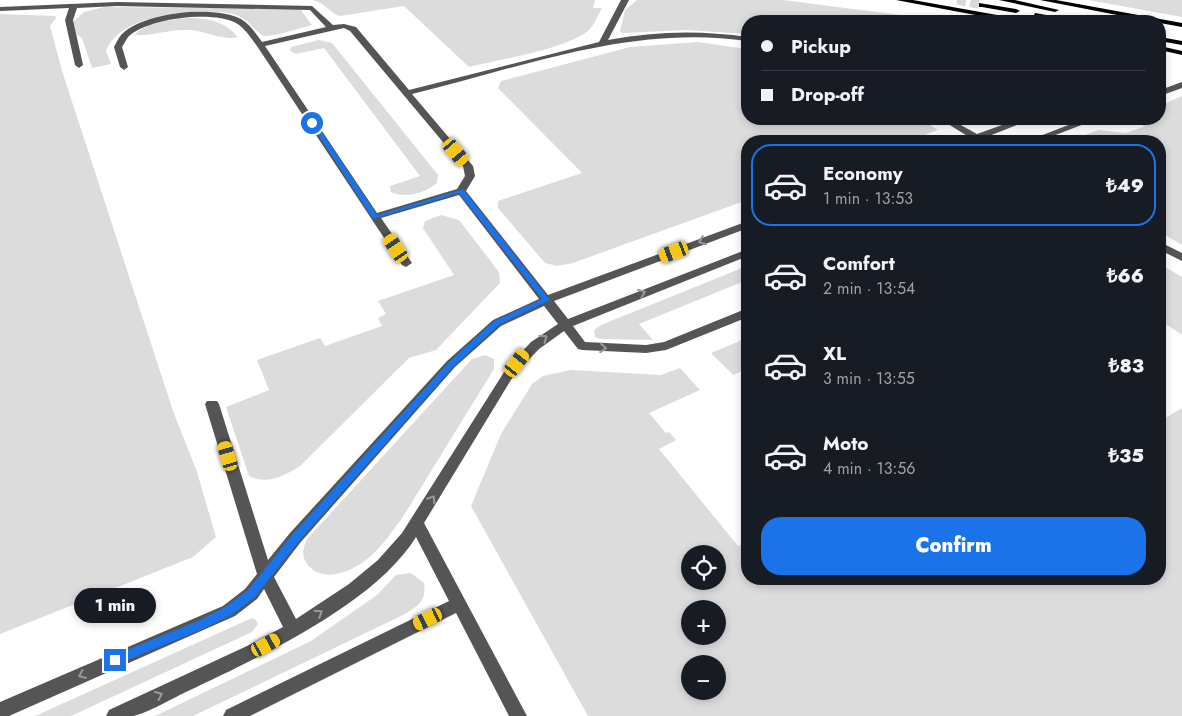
<!DOCTYPE html>
<meta charset="utf-8">
<style>
:root{--surface:#171b24;--page:#242831;--text:#f1f3f6;--muted:#9ea1a6;--line:#363941;--accent:#1a73e8}
body{margin:0;font-family:Jost,sans-serif;background:var(--page);color:var(--text);height:100vh;display:flex;flex-direction:column;font-size:19px;white-space:nowrap}
*{box-sizing:border-box;margin:0}
p{font-size:16px;color:var(--muted)}
.icon{flex:none;width:28px;height:28px;fill:none;stroke:currentColor;stroke-width:2;stroke-linecap:round;stroke-linejoin:round}
.map{position:relative;flex:1;overflow:hidden}
.side{position:absolute;left:741px;top:135px;width:425px;height:450px;display:flex;flex-direction:column;background:var(--surface);border-radius:20px;box-shadow:0 2px 8px #0003}
.side>*{flex:none}
.guide{position:absolute;left:741px;top:15px;width:425px;height:110px;border-radius:20px;box-shadow:0 2px 8px #0003;display:grid;align-content:center;height:110px;padding:0 20px;background:var(--surface)}
.tools{position:absolute;left:681px;top:545px;display:grid;gap:10px}
.tools a{display:grid;place-items:center;width:45px;height:45px;border-radius:50%;background:var(--surface);box-shadow:0 2px 8px #0003;font-size:25px}
.end{position:absolute;width:22px;height:22px;margin:-11px;border:6px solid #1a73e8;background:#fff;box-shadow:0 0 0 2px #fff}
.from{border-radius:50%}
.bubble{position:absolute;height:35px;border-radius:18px;background:var(--surface);box-shadow:0 2px 8px #0003;font-size:16px;font-weight:800;line-height:35px;text-align:center}
.car{position:absolute;width:15px;height:30px;margin:-15px -8px;border-radius:6px;box-shadow:0 0 4px 1px #0007;background:linear-gradient(#f5c518 24%,#345 0 40%,#f5c518 0 76%,#345 0 86%,#f5c518 0)}
.guide b{display:flex;align-items:center;gap:18px;height:48px;font-size:19px}
.guide b+b{border-top:1px solid var(--line)}
.guide i{width:12px;height:12px;background:var(--text)}
ul{padding:9px 0 0;list-style:none}
li{display:flex;align-items:center;gap:15px;height:82px;margin:0 10px 8px;padding:0 10px;border:2px solid transparent;border-radius:20px}
li div{flex:1}
li b{display:block;font-size:19px}
li em{font-style:normal;font-weight:800}
li.on{border-color:var(--accent)}
li>.icon{width:45px;height:45px;stroke-width:1.5}
.button{display:flex;gap:10px;margin-top:auto;padding:10px 20px}
.button a{flex:1;height:58px;border-radius:20px;background:var(--accent);color:#fff;font-size:20px;font-weight:800;line-height:58px;text-align:center}
.map>svg:first-child{display:block}
.green{fill:#dcdcdc;fill-rule:evenodd}
.lines{fill:none;stroke-linecap:round;stroke-linejoin:round}
.major-tunnel{stroke:#d9d9d9;stroke-width:9;stroke-dasharray:9 4.5;stroke-linecap:butt}
.minor{fill:#555;fill-rule:evenodd}
.major{fill:#000;fill-rule:evenodd}
.oneway{stroke:#999}
.route{fill:#1a73e8}
</style>
<div class="map">
<svg width="1182" height="716" viewBox="0 0 1182 716">
<rect width="100%" height="100%" fill="#fff"/>
<path class="green" d="M 313,0 L 595,0 L 593,8 L 602,8 C 598,15 595,23 590,29 C 572,48 497,60 469,67 L 404,6 L 340,16 C 330,13 325,3 313,0 Z
M 637,0 L 783,0 L 947,21 L 748,21 L 747,34 L 687,30 L 622,33 L 620,31 L 625,10 Z
M 1088,0 L 1182,0 L 1182,17 Z
M 104,7 L 300,9 L 312,25 L 276,35 L 264,36 C 252,30 250,19 233,14 C 200,7 119,13 106,51 L 111,64 L 92,68 L 82,38 L 77,35 L 73,22 L 84,12 Z
M 0,14 L 55,16 L 56,18 L 50,26 L 63,74 L 173,411 L 197,472 L 216,537 L 193,557 L 0,634 Z
M 187,18 C 208,18 224,21 238,37 C 221,41 205,30 188,30 C 170,29 152,36 134,35 C 148,22 169,20 187,18 Z
M 319,40 L 332,43 L 438,175 L 437,183 C 425,193 405,199 391,192 L 390,186 L 420,176 L 324,48 L 296,54 L 290,51 L 291,47 Z
M 697,42 L 747,49 L 748,119 L 920,119 L 938,130 L 908,141 L 748,141 L 747,200 L 573,263 L 557,266 L 545,263 L 498,208 L 498,201 L 582,173 L 498,88 L 501,81 L 630,47 Z
M 1182,96 L 1182,245 L 1160,232 L 1160,141 L 1068,141 L 1099,130 L 1126,133 L 1143,127 L 1145,119 L 1160,119 L 1160,106 Z
M 441,215 L 459,220 L 499,272 L 500,283 L 436,350 L 409,358 L 401,366 L 300,466 C 284,476 267,485 249,476 L 226,407 L 269,390 L 257,360 L 320,338 L 325,346 L 382,326 L 378,318 L 386,314 L 378,301 L 454,275 L 423,228 L 425,221 Z
M 1160,264 L 1182,277 L 1182,335 L 1160,320 Z
M 747,266 L 747,280 L 639,324 L 653,340 L 600,339 L 595,337 L 594,330 L 601,325 Z
M 747,338 L 747,369 L 733,375 L 711,353 Z
M 485,355 L 494,359 L 494,369 C 472,405 450,440 428,476 C 412,502 397,529 376,551 C 360,568 325,587 307,564 C 301,555 303,548 307,539 L 472,359 Z
M 680,368 L 700,390 L 649,413 L 666,433 L 669,432 L 676,440 L 659,449 L 738,546 L 747,541 L 748,579 L 1160,579 L 1160,411 L 1167,417 L 1182,408 L 1182,716 L 588,716 L 471,506 L 501,434 L 532,384 L 543,376 L 571,370 L 661,375 ZM 690,554 L 718,554 L 718,581 L 690,581 ZM 690,609 L 718,609 L 718,636 L 690,636 ZM 690,664 L 718,664 L 718,691 L 690,691 Z
M 411,573 L 424,583 C 427,601 417,607 403,615 L 193,716 L 155,716 L 311,641 L 377,595 L 396,575 Z
M 252,618 L 256,620 L 258,624 L 252,632 L 71,716 L 35,716 Z"/>
<g class="lines">
<path class="major-tunnel" d="M 957,0 L 982,5"/>
<path class="minor" d="M 621,0 L 629,0 L 608,40 C 655,31 700,30 748,37 L 748,41 C 632,24 523,67 412,94 L 473,166 L 475,176 L 466,191 L 548,295 L 748,221 L 748,228 L 554,301 L 568,319 L 748,249 L 748,256 L 573,326 L 585,342 L 646,345 L 664,342 L 748,308 L 748,317 L 666,350 L 646,353 L 582,350 L 578,349 L 564,331 L 539,349 L 514,375 L 424,523 L 527,716 L 509,716 L 456,613 L 250,716 L 223,716 L 226,710 L 449,601 L 416,537 C 374,605 259,657 188,691 C 175,697 146,714 133,716 C 124,716 115,716 106,716 L 109,710 L 247,646 L 283,627 L 264,589 L 257,599 L 235,616 L 9,716 L 0,716 L 0,702 L 223,606 L 245,589 L 257,574 L 205,404 L 207,401 L 217,401 L 219,404 L 268,560 L 290,533 L 447,361 L 493,320 L 539,299 L 459,195 L 381,218 L 412,263 L 406,267 L 402,265 L 257,46 C 251,38 245,28 236,23 C 213,10 147,18 128,37 C 126,40 124,44 122,47 L 128,67 L 124,70 L 120,67 L 114,47 C 116,43 119,37 122,34 C 144,12 214,5 241,19 C 250,24 256,34 262,42 L 326,27 L 310,10 L 117,6 L 77,8 L 73,20 L 83,65 L 79,68 L 75,65 L 65,20 L 69,8 L 0,11 L 0,7 L 117,2 L 312,6 L 333,25 L 344,24 L 356,27 L 409,90 L 599,42 ZM 344,28 L 350,31 L 463,166 L 465,176 L 457,189 L 377,213 L 265,46 ZM 544,306 L 558,324 L 531,342 L 506,369 L 402,533 L 378,560 L 349,584 L 296,619 L 274,577 L 300,543 L 455,367 L 501,326 Z
M 1160,56 L 1164,58 L 1164,63 L 1160,66 Z
M 1182,82 L 1182,88 L 1160,96 L 1160,90 Z
M 940,119 L 950,119 L 977,134 L 1019,119 L 1032,119 L 984,138 L 985,141 L 962,141 L 969,137 Z
M 1084,119 L 1097,119 L 1040,141 L 1027,141 Z
M 1160,242 L 1182,253 L 1182,261 L 1160,250 Z"/>
<path class="major" d="M 896,0 L 913,0 L 1019,19 L 1023,21 L 1007,21 Z
M 999,0 L 1015,0 L 1059,10 L 1055,12 Z
M 1040,0 L 1056,0 L 1182,23 L 1182,27 L 1160,23 L 1160,21 L 1148,21 Z
M 979,3 L 1016,9 L 1020,11 L 1016,13 L 982,7 L 979,7 Z
M 1035,13 L 1069,19 L 1073,21 C 1061,22 1044,21 1034,15 Z
M 1160,37 L 1182,41 L 1182,45 L 1160,41 Z
M 1160,46 L 1182,51 L 1182,55 L 1160,50 Z"/>
</g>
<defs><path id="oneway-chevron" d="M-2-3.5L2.5 0L-2 3.5" fill="none" stroke-width="1.6" stroke-linecap="round" stroke-linejoin="round" transform="scale(1.25)"/></defs>
<g class="oneway">
<use href="#oneway-chevron" transform="translate(702 241) rotate(159)"/>
<use href="#oneway-chevron" transform="translate(642 293) rotate(-22)"/>
<use href="#oneway-chevron" transform="translate(544 338) rotate(-35)"/>
<use href="#oneway-chevron" transform="translate(603 348) rotate(4)"/>
<use href="#oneway-chevron" transform="translate(432 499) rotate(-58)"/>
<use href="#oneway-chevron" transform="translate(319 613) rotate(-33)"/>
<use href="#oneway-chevron" transform="translate(82 675) rotate(156)"/>
<use href="#oneway-chevron" transform="translate(159 695) rotate(-25)"/>
</g>
<path class="route" d="M 310,122 L 315,122 L 377,215 L 463,189 L 550,300 L 500,324 L 454,366 L 299,541 L 255,597 L 233,614 L 205,628 L 115,665 L 110,660 L 112,656 L 198,621 L 225,607 L 248,590 L 292,535 L 449,362 L 494,321 L 542,299 L 459,193 L 373,219 Z"/>
</svg>
<div class="tools">
<a><svg class="icon" aria-label="locate" viewBox="0 0 24 24"><circle cx="12" cy="12" r="6"/><path d="M12 2v4M12 18v4M2 12h4M18 12h4"/></svg></a>
<a>+</a>
<a>−</a>
</div>
<i class="end from" style="left:312px;top:123px"></i>
<i class="end" style="left:115px;top:660px"></i>
<div class="bubble" style="left:74px;top:588px;width:82px">1 min</div>
<i class="car" style="left:456px;top:152px;rotate:140deg"></i>
<i class="car" style="left:396px;top:248px;rotate:327deg"></i>
<i class="car" style="left:674px;top:252px;rotate:249deg"></i>
<i class="car" style="left:517px;top:363px;rotate:38deg"></i>
<i class="car" style="left:228px;top:456px;rotate:343deg"></i>
<i class="car" style="left:428px;top:619px;rotate:244deg"></i>
<i class="car" style="left:266px;top:645px;rotate:62deg"></i>
<div class="guide">
<b><i class="from"></i>Pickup</b>
<b><i></i>Drop-off</b>
</div>
<section class="side">
<ul>
<li class="on"><svg class="icon" aria-label="car" viewBox="0 0 24 24"><path d="M5 17H2v-5l4-1 3-4h7l3 4 3 1v5h-3M9 17h6M6 11h13"/><circle cx="7" cy="17" r="2"/><circle cx="17" cy="17" r="2"/></svg><div><b>Economy</b><p>1 min · 13:53</p></div><em>₺49</em></li>
<li><svg class="icon" aria-label="car" viewBox="0 0 24 24"><path d="M5 17H2v-5l4-1 3-4h7l3 4 3 1v5h-3M9 17h6M6 11h13"/><circle cx="7" cy="17" r="2"/><circle cx="17" cy="17" r="2"/></svg><div><b>Comfort</b><p>2 min · 13:54</p></div><em>₺66</em></li>
<li><svg class="icon" aria-label="car" viewBox="0 0 24 24"><path d="M5 17H2v-5l4-1 3-4h7l3 4 3 1v5h-3M9 17h6M6 11h13"/><circle cx="7" cy="17" r="2"/><circle cx="17" cy="17" r="2"/></svg><div><b>XL</b><p>3 min · 13:55</p></div><em>₺83</em></li>
<li><svg class="icon" aria-label="car" viewBox="0 0 24 24"><path d="M5 17H2v-5l4-1 3-4h7l3 4 3 1v5h-3M9 17h6M6 11h13"/><circle cx="7" cy="17" r="2"/><circle cx="17" cy="17" r="2"/></svg><div><b>Moto</b><p>4 min · 13:56</p></div><em>₺35</em></li>
</ul>
<div class="button"><a>Confirm</a></div>
</section>
</div>
